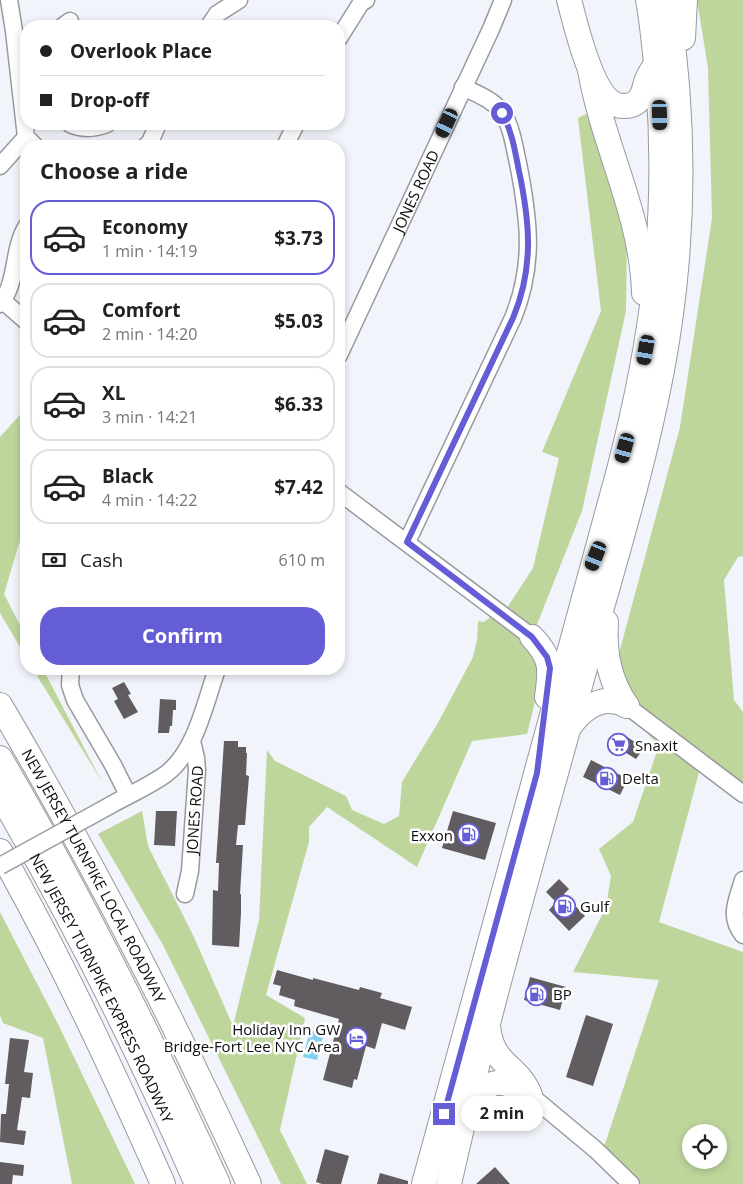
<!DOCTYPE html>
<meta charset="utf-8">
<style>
:root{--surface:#fff;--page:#f2f2f2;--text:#222;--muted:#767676;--line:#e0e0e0;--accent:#645dd6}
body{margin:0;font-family:"Open Sans",sans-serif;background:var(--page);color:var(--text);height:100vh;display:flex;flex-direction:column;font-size:19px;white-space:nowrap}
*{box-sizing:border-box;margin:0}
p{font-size:16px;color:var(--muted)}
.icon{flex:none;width:28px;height:28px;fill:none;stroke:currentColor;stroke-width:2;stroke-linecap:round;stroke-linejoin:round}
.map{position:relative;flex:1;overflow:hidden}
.panel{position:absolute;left:20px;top:140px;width:325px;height:535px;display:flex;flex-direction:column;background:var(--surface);border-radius:20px;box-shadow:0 2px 8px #0003}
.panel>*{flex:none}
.guide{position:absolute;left:20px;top:20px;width:325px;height:110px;border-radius:20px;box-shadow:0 2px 8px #0003;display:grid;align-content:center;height:110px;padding:0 20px;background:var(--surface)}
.fabs{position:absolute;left:682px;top:1124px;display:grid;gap:10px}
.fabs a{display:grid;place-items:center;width:45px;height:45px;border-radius:50%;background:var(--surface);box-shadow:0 2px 8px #0003;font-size:25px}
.end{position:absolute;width:22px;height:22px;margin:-11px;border:6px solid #645dd6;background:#fff;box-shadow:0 0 0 2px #fff}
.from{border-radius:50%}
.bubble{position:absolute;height:35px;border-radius:18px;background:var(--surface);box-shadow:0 2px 8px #0003;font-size:16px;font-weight:700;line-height:35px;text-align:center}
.car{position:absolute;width:15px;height:30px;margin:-15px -8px;border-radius:6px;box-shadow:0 0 4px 1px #0007;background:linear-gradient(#222 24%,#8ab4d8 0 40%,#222 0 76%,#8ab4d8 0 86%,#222 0)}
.guide b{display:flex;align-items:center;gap:18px;height:48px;font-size:19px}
.guide b+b{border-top:1px solid var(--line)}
.guide i{width:12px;height:12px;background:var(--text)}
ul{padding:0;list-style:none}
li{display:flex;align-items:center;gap:15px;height:75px;margin:0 10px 8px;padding:0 10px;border:2px solid var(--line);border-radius:20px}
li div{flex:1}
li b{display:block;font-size:19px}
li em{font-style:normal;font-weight:700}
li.active{border-color:var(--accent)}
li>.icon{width:45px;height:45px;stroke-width:1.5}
h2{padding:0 20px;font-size:22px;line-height:60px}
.pay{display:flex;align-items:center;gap:12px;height:55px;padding:0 20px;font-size:19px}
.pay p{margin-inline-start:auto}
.action{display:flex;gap:10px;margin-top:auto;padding:10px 20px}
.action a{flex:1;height:58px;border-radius:20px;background:var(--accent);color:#fff;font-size:20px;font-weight:700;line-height:58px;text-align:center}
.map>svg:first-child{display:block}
.green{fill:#bed69c;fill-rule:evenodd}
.water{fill:#82d0f2}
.building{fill:#615c60}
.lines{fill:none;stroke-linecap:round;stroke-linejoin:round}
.minor-casing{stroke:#989aa0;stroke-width:19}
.highway-casing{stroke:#989aa0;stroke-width:26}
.minor{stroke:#fff;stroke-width:16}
.highway{stroke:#fff;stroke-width:24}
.minor-bridge-casing{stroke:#989aa0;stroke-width:19;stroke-linecap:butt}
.minor-bridge{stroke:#fff;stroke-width:16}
.route{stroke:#645dd6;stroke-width:6}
.labels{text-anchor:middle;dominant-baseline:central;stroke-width:5;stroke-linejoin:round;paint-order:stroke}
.street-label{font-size:15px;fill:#0d0d0f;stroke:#fff}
.poi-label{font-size:15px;fill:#0d0d0f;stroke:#fff;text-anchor:start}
</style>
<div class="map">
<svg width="743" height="1184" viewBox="0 0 743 1184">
<rect width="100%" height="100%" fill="#f1f4fa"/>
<path class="green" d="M 697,0 L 743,0 L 743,556 L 738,557 L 724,580 L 734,700 L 743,712 L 743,796 L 701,765 L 659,922 L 743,952 L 743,1184 L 631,1184 L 596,1150 L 605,1144 L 659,980 L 573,972 L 606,907 L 611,876 L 599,849 L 633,822 L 659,745 L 608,694 L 680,427 L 712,218 L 708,68 ZM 691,1132 L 719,1132 L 719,1160 L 691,1160 Z
M 593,111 L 627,235 L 626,311 L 582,511 L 532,637 L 540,682 L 527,734 L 472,741 L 417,867 L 327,807 L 309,827 L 309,842 L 266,995 L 305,1018 L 280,1130 L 307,1184 L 281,1184 L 163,945 L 98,834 L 142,811 L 148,846 L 193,935 L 233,1026 L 259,920 L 267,750 L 275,761 L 346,796 L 352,810 L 384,824 L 399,816 L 402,782 L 439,721 L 473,657 L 477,640 L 478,621 L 484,622 L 498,611 L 503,614 L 533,568 L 559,458 L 542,452 L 601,311 L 578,118 Z
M 26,408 L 26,520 L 4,594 L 26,637 L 26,657 L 0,613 L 0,437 Z
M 33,669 L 43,669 L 102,782 Z
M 0,912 L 59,1026 L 135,1184 L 72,1184 L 43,1038 L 3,1023 L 0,1015 Z"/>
<path class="water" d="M 310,1030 L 324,1033 L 317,1060 L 303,1057 Z"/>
<path class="building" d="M 124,682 L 131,694 L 128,695 L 138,712 L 124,719 L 114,701 L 118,699 L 112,688 Z
M 160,699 L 176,700 L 176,710 L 173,710 L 172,726 L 170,726 L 169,733 L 158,733 Z
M 621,733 L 644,748 L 636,759 L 613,745 Z
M 224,741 L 238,741 L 238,747 L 246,747 L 246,753 L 247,753 L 246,775 L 249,776 L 245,825 L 238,825 L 236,845 L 243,845 L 240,894 L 241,894 L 241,913 L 239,947 L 212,945 L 213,890 L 218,891 L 219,863 L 216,863 Z
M 591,760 L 628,779 L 620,795 L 583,777 Z
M 156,811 L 177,811 L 175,846 L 154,845 Z
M 453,811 L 496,823 L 485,860 L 442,848 Z
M 559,879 L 569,889 L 564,894 L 585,916 L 569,931 L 549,910 L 556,902 L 546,892 Z
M 277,970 L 313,980 L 313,978 L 359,990 L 360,987 L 382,993 L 380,998 L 412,1007 L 405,1030 L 382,1023 L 375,1049 L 366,1046 L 357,1080 L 354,1079 L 352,1088 L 323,1080 L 339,1019 L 294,1006 L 295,1000 L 279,995 L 281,986 L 273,984 Z
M 530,977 L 566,987 L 560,1010 L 524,1000 Z
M 586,1015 L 613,1024 L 593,1086 L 566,1077 Z
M 10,1038 L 29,1040 L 24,1072 L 33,1073 L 30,1098 L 22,1097 L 17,1130 L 26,1131 L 24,1145 L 0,1142 L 1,1114 L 6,1114 L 9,1084 L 5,1084 Z
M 325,1149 L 349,1156 L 341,1184 L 322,1184 L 316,1182 Z
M 0,1162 L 24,1165 L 23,1176 L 13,1175 L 12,1184 L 0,1184 Z
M 495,1167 L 510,1184 L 476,1184 Z
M 380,1173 L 408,1181 L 408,1184 L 377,1184 Z"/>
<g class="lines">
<defs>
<g id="minor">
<path d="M 9,0 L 14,31 L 26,137 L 35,146"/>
<path d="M 63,26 L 70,21"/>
<path d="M 209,26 L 217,14 L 239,0"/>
<path d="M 339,38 L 361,3 L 366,0"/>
<path d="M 70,124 C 83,130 94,129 107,124"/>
<path d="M 146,146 L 150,142 L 158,124"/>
<path d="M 285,146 L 296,124"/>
<path d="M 0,166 L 26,137"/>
<path d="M 3,301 L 26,321"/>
<path d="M 0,304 C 18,282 12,251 26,227"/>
<path id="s1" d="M 339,355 L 491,29 L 503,0"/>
<path d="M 339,492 L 532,637"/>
<path d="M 407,542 L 513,318 C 535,264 529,219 518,163 C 514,146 512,127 502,112 C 492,99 477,94 463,87"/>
<path d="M 71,669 L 70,685 L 75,700 L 113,765 L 128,795"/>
<path d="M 627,706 L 743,794"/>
<path d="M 109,806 C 128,795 148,787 166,774 C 196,751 205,703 217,669"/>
<path d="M 743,880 C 737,901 728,916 743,935"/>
<path id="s2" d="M 185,894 L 190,871 L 197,770 L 196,758 L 192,741"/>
<path d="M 530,1095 L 596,1150 L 631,1184"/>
</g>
<g id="highway">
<path d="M 569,0 C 576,24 593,109 625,106 C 631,106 635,104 639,100 C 644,94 644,89 646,82 C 648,76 652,71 655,65"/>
<path d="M 683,38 L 685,0"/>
<path d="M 590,70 C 603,146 642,215 644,293"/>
<path d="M 606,622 C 604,652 609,681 627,706"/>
<path d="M 532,637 C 552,658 551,669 547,697"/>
<path id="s3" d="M 0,705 C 32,759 62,813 92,868 C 148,971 200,1077 249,1184"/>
<path d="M 570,726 C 584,707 604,693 627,706"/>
<path d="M 0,758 C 81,896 152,1039 218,1184"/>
<path id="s4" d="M 0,794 C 73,920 139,1051 197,1184"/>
<path d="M 0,851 C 61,959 113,1071 163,1184"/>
<path d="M 488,1026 C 492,1067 518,1064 530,1095"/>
<path d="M 469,1101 C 494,1078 499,1078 529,1094"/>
<path d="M 424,1184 L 619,470 C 653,339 669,219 658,83 C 655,55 653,27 648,0"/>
<path d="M 449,1184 C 489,1006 541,830 589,653 C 615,560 644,466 662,370 C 685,248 686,122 667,0"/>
</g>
</defs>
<use href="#minor" class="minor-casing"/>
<use href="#highway" class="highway-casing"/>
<use href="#minor" class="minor"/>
<use href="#highway" class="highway"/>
<defs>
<path id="minor-bridge" d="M 0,866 L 109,806"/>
</defs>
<use href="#minor-bridge" class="minor-bridge-casing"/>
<use href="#minor-bridge" class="minor-bridge"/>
</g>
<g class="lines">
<path class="route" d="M 444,1114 L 537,773 L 550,668 L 547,657 L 532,637 L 407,542 L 513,318 C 534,268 530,223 519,171 C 515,151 512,131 502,113"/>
</g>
<defs>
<symbol id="supermarket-ring" viewBox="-11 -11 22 22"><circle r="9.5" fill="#fff" stroke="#645dd6" stroke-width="1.5"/><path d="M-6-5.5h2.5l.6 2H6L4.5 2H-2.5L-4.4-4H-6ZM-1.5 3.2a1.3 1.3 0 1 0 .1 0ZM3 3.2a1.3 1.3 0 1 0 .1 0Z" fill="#645dd6"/></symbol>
<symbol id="fuel-ring" viewBox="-11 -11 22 22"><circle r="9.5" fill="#fff" stroke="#645dd6" stroke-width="1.5"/><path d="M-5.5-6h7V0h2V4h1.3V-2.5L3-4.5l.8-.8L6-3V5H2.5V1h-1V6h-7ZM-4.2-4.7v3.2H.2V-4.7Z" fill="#645dd6"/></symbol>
<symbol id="hotel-ring" viewBox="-11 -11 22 22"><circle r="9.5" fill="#fff" stroke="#645dd6" stroke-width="1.5"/><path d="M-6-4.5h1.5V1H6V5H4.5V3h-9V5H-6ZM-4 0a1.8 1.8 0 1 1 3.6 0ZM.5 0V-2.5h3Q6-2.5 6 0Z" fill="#645dd6"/></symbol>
</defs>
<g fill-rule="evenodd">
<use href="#supermarket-ring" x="606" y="732" width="25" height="25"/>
<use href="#fuel-ring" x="594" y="766" width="25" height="25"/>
<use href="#fuel-ring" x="456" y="822" width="25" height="25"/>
<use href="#fuel-ring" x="552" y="894" width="25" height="25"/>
<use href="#fuel-ring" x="524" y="982" width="25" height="25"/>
<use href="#hotel-ring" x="344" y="1026" width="25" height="25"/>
</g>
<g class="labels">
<g class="street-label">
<text stroke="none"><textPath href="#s1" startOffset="181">JONES ROAD</textPath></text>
<text stroke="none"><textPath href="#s2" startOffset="85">JONES ROAD</textPath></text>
<text stroke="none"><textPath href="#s3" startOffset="195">NEW JERSEY TURNPIKE LOCAL ROADWAY</textPath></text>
<text stroke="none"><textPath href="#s4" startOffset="219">NEW JERSEY TURNPIKE EXPRESS ROADWAY</textPath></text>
</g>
<g class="poi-label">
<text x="635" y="745">Snaxit</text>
<text x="622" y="778">Delta</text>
<text x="453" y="835" text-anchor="end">Exxon</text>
<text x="580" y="906">Gulf</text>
<text x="553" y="994">BP</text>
<text x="340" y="1029" text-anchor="end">Holiday Inn GW<tspan x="340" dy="17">Bridge-Fort Lee NYC Area</tspan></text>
</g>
</g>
</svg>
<div class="fabs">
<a><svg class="icon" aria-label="locate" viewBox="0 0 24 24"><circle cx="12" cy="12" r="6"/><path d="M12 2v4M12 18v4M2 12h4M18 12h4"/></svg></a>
</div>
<i class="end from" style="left:502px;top:113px"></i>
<i class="end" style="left:444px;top:1114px"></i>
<div class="bubble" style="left:461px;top:1096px;width:82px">2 min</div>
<i class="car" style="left:660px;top:115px;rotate:178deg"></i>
<i class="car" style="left:447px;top:123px;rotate:205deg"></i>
<i class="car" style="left:646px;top:350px;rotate:190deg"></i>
<i class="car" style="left:625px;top:448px;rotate:195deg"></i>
<i class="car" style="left:596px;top:556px;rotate:202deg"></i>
<div class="guide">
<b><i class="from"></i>Overlook Place</b>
<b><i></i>Drop-off</b>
</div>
<section class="panel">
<h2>Choose a ride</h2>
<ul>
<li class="active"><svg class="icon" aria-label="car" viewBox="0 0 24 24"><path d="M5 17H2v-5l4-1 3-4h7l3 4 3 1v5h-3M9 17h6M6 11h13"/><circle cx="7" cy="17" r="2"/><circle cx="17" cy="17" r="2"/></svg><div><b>Economy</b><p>1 min · 14:19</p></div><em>$3.73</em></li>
<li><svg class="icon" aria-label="car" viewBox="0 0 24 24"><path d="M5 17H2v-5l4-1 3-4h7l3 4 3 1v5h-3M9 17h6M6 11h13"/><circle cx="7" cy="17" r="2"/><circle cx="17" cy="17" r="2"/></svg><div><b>Comfort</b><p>2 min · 14:20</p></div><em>$5.03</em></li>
<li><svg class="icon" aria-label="car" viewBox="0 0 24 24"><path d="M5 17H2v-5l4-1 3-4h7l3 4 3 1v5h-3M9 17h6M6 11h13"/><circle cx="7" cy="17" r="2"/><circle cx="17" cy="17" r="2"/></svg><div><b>XL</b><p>3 min · 14:21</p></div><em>$6.33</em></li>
<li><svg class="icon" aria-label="car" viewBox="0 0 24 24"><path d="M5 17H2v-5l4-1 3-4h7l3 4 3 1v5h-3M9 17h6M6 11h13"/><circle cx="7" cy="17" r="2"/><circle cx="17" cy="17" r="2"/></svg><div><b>Black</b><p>4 min · 14:22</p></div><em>$7.42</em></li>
</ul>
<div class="pay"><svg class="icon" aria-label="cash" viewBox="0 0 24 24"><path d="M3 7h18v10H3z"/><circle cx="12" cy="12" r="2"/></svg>Cash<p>610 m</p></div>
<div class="action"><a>Confirm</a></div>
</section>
</div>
